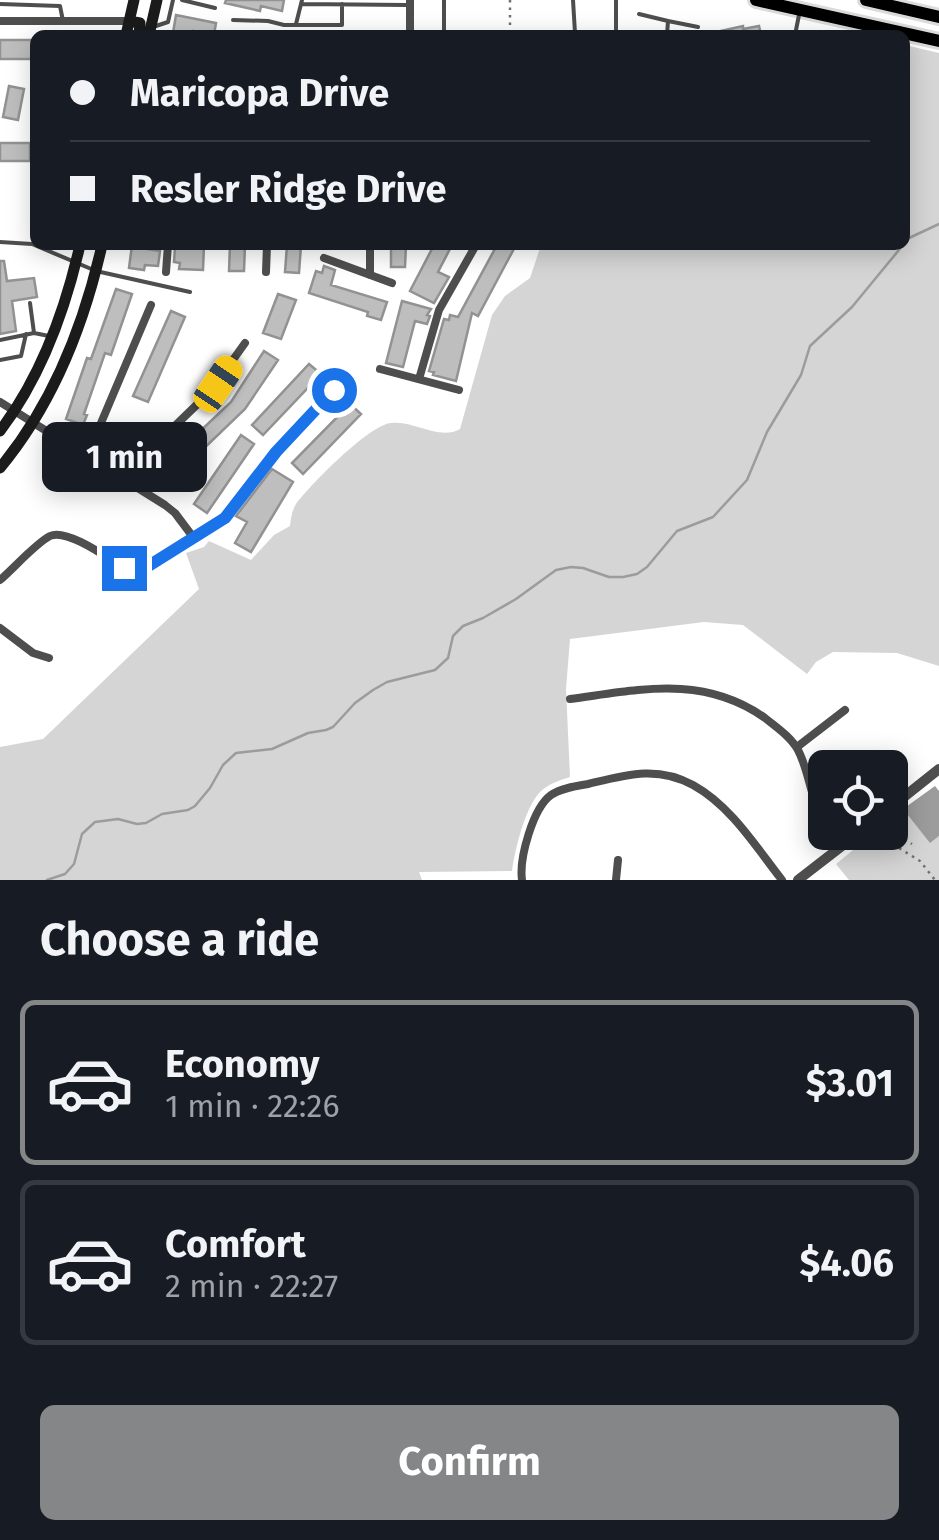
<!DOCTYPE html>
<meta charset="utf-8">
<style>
:root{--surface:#171b24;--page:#242831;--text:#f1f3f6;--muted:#9ea1a6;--line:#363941;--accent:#858687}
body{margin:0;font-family:"Fira Sans",sans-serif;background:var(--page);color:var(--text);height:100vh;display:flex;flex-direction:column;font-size:38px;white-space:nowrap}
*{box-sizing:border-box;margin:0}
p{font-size:32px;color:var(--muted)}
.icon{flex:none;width:55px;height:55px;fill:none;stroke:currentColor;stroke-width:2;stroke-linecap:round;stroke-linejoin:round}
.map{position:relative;height:880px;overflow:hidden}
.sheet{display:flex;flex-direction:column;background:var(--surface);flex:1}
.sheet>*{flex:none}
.banner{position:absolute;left:30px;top:30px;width:880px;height:220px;border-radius:15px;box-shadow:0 5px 25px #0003;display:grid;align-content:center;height:220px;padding:0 40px;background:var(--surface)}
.buttons{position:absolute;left:808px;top:750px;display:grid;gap:20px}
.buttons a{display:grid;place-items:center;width:100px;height:100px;border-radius:15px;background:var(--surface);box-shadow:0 5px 25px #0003;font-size:50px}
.end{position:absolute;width:45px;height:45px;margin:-22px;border:12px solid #1a73e8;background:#fff;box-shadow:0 0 0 5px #fff}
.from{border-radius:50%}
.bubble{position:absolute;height:70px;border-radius:15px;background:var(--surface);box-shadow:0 5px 25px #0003;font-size:32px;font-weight:700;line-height:70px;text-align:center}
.car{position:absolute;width:30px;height:60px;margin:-30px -15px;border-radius:12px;box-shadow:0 0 8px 2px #0007;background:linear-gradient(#f5c518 24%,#345 0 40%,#f5c518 0 76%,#345 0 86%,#f5c518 0)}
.banner b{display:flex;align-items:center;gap:35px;height:95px;font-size:38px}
.banner b+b{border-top:2px solid var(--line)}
.banner i{width:25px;height:25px;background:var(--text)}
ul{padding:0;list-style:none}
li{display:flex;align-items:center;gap:30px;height:165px;margin:0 20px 15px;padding:0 20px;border:5px solid var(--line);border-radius:15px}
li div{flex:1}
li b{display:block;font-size:38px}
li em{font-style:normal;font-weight:700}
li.current{border-color:var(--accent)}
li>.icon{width:90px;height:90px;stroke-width:1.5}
h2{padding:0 40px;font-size:45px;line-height:120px}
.cta{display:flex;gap:20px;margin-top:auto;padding:20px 40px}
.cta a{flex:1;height:115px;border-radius:15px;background:var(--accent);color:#fff;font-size:40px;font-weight:700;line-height:115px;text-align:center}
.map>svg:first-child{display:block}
.green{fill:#d5d5d5}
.water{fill:#9c9c9c}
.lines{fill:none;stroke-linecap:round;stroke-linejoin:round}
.stream{stroke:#9c9c9c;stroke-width:2.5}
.building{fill:#bebebe;stroke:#929292;stroke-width:2.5}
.primary-casing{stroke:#dbdbdb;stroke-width:18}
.path{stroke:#707070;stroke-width:2.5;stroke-dasharray:2.5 5;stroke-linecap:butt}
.service{stroke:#4e4e4e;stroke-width:4}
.minor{stroke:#4e4e4e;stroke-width:8}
.tertiary{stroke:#4e4e4e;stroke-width:10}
.secondary{stroke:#1b1b1b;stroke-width:11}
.primary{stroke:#000;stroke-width:12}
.route{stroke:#1a73e8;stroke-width:12}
</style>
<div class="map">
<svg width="939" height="880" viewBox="0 0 939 880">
<rect width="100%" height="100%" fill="#fff"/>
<path class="green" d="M 905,45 L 939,53 L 939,666 L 897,653 L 833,652 L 816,662 L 807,674 L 743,625 L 704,622 L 570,639 L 566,689 L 570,777 C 560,780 548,784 540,792 C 525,808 515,849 512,871 L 419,872 L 422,880 L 0,880 L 0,747 L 43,739 L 199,589 L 186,553 L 204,547 L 209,541 L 251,560 L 274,535 L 290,526 C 291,518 292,510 296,504 C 310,485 369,425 391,423 C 414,420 439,441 460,429 L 492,315 L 505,296 L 530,278 L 541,245 L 905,245 Z
M 903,809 L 930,842 L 939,836 L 939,880 L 849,880 L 836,864 L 874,833 L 890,832 L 890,820 Z"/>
<path class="water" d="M 935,786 L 939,791 L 939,836 L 930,843 L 903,809 Z"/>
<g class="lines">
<path class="stream" d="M 905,243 L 909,238 L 939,224
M 47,880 L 65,874 L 74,864 L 82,834 L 95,822 L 118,819 L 137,824 L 146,823 L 162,814 L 188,810 L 195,806 L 210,788 L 223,765 L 236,753 L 272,749 L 308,733 L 326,730 L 333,727 L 355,703 L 373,690 L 387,682 L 435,670 L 448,658 L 453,636 L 463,626 L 483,618 L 516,599 L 556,570 L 571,567 L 583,568 L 609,577 L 623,577 L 637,574 L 647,567 L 677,531 L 713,517 L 747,480 L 767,432 L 801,375 L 810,346 L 852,307 L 903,245"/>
</g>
<path class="building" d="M 226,0 L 284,0 L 282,11 L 261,6 L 260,11 L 225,3 Z
M 176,15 L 216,23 L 214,35 L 193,31 L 192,35 L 173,33 Z
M 743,26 L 743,29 L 759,26 L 761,35 L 716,35 L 716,32 Z
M 0,40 L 35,40 L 35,59 L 0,59 Z
M 9,86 L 24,89 L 18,120 L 3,117 Z
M 0,143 L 30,143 L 30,161 L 0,161 Z
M 132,245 L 148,245 L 147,249 L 160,251 L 158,266 L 145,265 L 144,270 L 129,268 Z
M 190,245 L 204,245 L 203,270 L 179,269 L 180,263 L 174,262 L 175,247 L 190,248 Z
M 230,245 L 245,245 L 244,271 L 229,271 Z
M 287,245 L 301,245 L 299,273 L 285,272 Z
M 391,245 L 406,245 L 405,267 L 391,267 Z
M 434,245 L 452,245 L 438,272 L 449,277 L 434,303 L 410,291 Z
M 497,245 L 516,245 L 478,316 L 472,313 L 456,381 L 433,375 L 434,372 L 429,371 L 444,319 L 449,320 L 450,315 L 458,317 Z
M 0,261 L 4,261 L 7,281 L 34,278 L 37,297 L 12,301 L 16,331 L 0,334 Z
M 324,266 L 335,270 L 331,285 L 387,302 L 381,320 L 367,316 L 368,312 L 309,293 L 316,271 L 322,273 Z
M 116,289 L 132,294 L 111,355 L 105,353 L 84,414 L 87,415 L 83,425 L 66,419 L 87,358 L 91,359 Z
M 278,294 L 296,300 L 281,339 L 263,333 Z
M 402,301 L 431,309 L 427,315 L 430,316 L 427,324 L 415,321 L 403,367 L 386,363 Z
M 171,311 L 185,317 L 148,402 L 133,396 Z
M 264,351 L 278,360 L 245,409 L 170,481 L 159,470 L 231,402 Z
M 309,364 L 321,374 L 263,435 L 252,425 Z
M 350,404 L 361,414 L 303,474 L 292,463 Z
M 241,435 L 254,444 L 207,513 L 194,504 Z
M 272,469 L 293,482 L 251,552 L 235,543 L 247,522 L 236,516 Z"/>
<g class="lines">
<defs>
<path id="primary" d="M 756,0 L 939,41
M 866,0 L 939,17"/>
</defs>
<use href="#primary" class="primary-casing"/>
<path class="path" d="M 510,0 L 510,28
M 884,832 L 894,845 L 920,861 L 935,880
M 894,845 L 898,838 L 903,838 L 912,844"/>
<path class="service" d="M 182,0 L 215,8
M 302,0 L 301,4 L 407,5
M 573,0 L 575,33
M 616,0 L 616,34
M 0,4 L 60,6 L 63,21
M 639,14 L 668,21 L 667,35
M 233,20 L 268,21 L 284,25 L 342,25 L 342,4
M 668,21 L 698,27
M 296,24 L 301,4
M 156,26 L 168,22 L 173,0
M 410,34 L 616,35
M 444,34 L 444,0
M 795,35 L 799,15
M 0,242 L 32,244 L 96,271 L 190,292
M 30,303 L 34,333
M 0,340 L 34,333 L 49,336
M 0,360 L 21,356 L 26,334"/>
<path class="minor" d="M 410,0 L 410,35
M 0,21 L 129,21
M 324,258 L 392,283
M 166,272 L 168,245
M 266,272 L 267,245
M 370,275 L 370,245
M 380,369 L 459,390
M 419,379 L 439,310 L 476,245
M 0,402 L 165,505 L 175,513 L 193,537
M 87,456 L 151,305
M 121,478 L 210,392 L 245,343
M 0,580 C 13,569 36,543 50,536 C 67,528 109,559 124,568 L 134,571 L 142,570 L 225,518 L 276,452 L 334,389
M 0,628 L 33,653 L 49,658
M 570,699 C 639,690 703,674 765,718 C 776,727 791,737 798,750 C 810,773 810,800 825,822
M 797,747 L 845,710
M 834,832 L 845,845
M 522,880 C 519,858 533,808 551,795 C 561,788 576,786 588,784 C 625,775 657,765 693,785 C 731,806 756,847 782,880
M 616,880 L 618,860"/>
<path class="tertiary" d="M 890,808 L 939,769
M 798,880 L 860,832"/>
<path class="secondary" d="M 129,21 L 140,23 L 139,35
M 126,35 L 134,0
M 149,35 L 157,0
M 0,431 C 41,377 65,311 80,245
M 0,468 C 53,404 84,325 102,245"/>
<use href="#primary" class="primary"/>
</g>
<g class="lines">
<path class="route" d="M 124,568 L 134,571 L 142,570 L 225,518 L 276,452 L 334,390"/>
</g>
</svg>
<div class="buttons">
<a><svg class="icon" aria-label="locate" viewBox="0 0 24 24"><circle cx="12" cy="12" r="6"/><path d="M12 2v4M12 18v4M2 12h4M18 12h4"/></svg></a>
</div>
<i class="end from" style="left:334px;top:390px"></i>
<i class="end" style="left:124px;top:568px"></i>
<div class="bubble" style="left:42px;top:422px;width:165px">1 min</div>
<i class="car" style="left:218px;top:384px;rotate:34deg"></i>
<div class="banner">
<b><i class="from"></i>Maricopa Drive</b>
<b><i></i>Resler Ridge Drive</b>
</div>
</div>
<section class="sheet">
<h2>Choose a ride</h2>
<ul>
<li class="current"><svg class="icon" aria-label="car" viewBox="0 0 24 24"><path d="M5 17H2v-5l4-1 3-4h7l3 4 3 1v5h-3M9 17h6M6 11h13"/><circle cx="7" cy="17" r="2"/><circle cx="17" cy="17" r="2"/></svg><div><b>Economy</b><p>1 min · 22:26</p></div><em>$3.01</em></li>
<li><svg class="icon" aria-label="car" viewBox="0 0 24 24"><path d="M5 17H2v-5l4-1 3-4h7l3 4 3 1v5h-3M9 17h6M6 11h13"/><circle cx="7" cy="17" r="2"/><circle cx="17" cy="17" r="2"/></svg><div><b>Comfort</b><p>2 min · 22:27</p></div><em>$4.06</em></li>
</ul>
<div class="cta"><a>Confirm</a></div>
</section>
